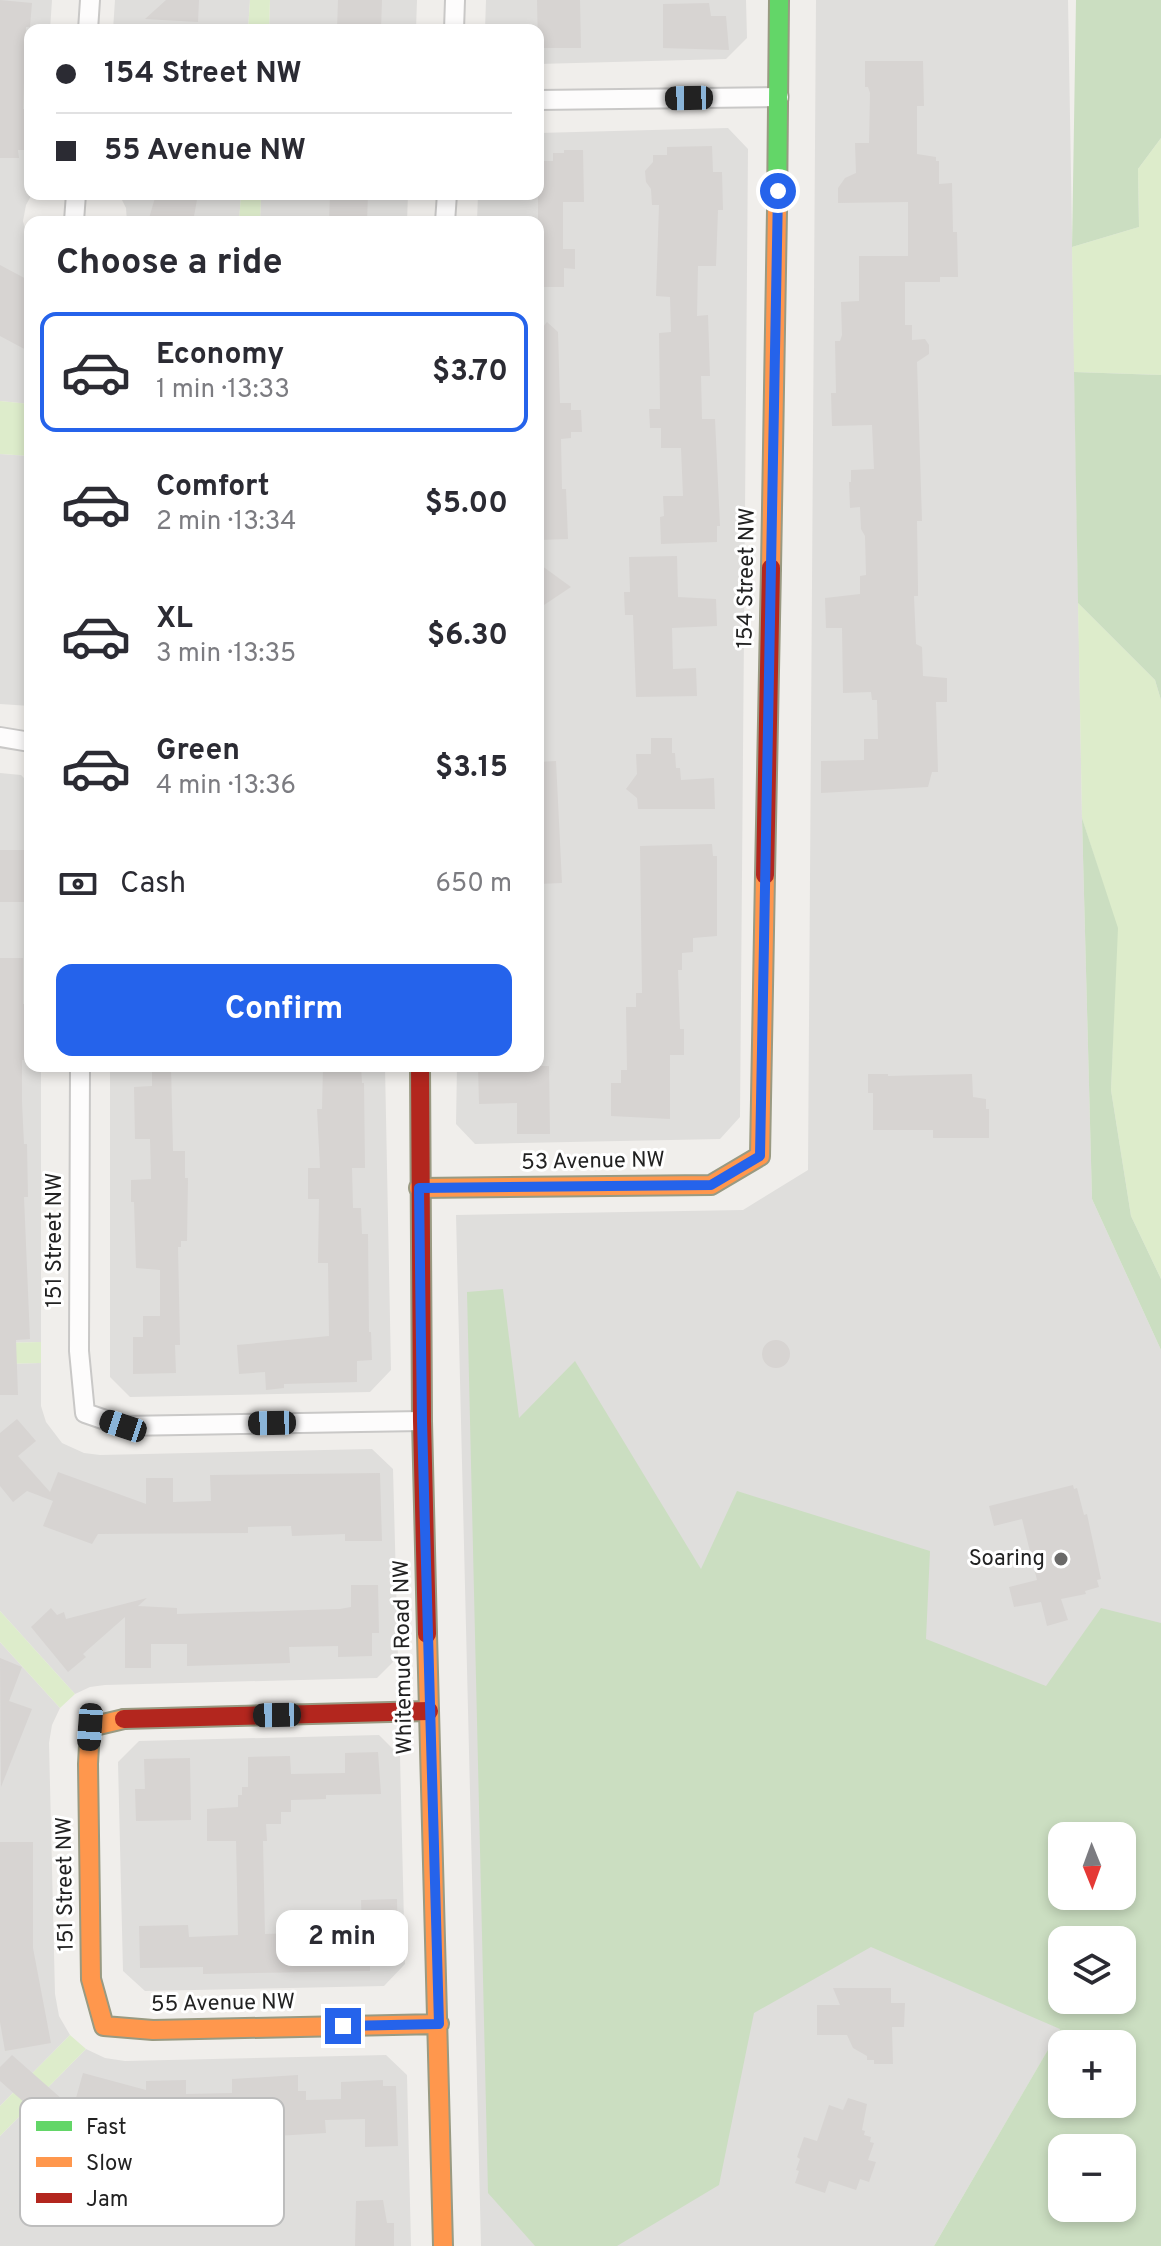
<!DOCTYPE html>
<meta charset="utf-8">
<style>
:root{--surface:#fff;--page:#f2f2f3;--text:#2b2b33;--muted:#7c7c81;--line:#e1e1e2;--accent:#2563eb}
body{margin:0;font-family:Overpass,sans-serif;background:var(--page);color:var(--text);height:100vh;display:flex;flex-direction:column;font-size:30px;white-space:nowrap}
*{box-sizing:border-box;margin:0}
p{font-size:26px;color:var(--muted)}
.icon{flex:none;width:44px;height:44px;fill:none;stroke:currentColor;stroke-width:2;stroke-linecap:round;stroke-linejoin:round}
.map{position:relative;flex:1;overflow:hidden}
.side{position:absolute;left:24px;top:216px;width:520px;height:856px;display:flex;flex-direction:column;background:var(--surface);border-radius:16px;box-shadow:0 4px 12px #0003}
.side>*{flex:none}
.banner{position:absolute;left:24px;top:24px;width:520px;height:176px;border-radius:16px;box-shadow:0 4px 12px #0003;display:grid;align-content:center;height:176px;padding:0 32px;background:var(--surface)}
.needle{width:52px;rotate:179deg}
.fabs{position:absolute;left:1048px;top:1822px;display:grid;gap:16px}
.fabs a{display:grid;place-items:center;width:88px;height:88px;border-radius:16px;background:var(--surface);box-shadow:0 4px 12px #0003;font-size:40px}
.end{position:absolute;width:36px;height:36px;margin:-18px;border:10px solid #2563eb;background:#fff;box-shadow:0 0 0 4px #fff}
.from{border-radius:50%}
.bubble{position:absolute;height:56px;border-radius:16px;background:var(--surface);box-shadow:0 4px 12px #0003;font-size:26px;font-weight:700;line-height:56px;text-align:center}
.car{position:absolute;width:24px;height:48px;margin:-24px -12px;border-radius:10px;box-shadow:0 0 6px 2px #0007;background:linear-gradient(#222 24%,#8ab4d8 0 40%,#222 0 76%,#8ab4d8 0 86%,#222 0)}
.banner b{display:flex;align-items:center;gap:28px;height:76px;font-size:30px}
.banner b+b{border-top:2px solid var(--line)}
.banner i{width:20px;height:20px;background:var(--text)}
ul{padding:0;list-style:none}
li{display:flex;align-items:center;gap:24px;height:120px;margin:0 16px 12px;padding:0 16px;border:4px solid transparent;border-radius:16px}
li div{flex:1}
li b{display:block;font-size:30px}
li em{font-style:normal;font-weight:700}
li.current{border-color:var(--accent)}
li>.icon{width:72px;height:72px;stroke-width:1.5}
h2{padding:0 32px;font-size:36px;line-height:96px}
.pay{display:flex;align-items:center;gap:20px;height:88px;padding:0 32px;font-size:30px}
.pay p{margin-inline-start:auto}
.button{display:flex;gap:16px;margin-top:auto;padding:16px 32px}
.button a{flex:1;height:92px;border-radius:16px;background:var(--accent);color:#fff;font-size:32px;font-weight:700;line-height:92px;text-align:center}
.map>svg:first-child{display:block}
.residential{fill:#dfdedc;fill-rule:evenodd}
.grass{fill:#ddeccb}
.forest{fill:#cbdec1;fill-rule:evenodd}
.building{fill:#d7d4d2}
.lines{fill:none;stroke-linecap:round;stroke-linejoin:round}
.street-casing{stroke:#c9c8c7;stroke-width:22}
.fast-casing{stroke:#999a82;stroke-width:22}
.slow-casing{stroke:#999a82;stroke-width:22}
.jam-casing{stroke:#999a82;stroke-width:22}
.street{stroke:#fdfcfc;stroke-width:18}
.fast{stroke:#63d668;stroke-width:18}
.slow{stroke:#ff974d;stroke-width:18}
.jam{stroke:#b3261e;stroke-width:18}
.route{stroke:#2563eb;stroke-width:10}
.poi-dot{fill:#6a6968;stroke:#fff;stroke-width:3}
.labels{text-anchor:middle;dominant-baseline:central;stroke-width:6;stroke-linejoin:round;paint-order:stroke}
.street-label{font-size:22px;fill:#222;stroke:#fff}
.poi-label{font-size:22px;fill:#222;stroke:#fff;text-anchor:end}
.key{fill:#fff;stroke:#bdbdbd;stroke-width:2}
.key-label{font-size:22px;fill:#222}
</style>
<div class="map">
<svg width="1161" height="2246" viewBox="0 0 1161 2246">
<rect width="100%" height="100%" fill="#f0eeeb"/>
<path class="residential" d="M 0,0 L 52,0 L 50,30 L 30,30 L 30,194 L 32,194 L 26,205 L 23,221 L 30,248 L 30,404 L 0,401 Z
M 115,0 L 250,0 L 248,30 L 113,30 Z
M 270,0 L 417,0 L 416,30 L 269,30 Z
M 486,0 L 746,0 L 747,38 L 726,59 L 538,64 L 538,30 L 485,30 Z
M 816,0 L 1068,0 L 1082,818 L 1092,1199 L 1161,1350 L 1161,1856 L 1112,1940 L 1062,1940 L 1062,2000 L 1077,2000 L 934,2246 L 481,2246 L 456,1215 L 743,1210 L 808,1170 ZM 1062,1836 L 1122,1836 L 1122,1896 L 1062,1896 Z
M 728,128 L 748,149 L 740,1117 L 720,1139 L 475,1144 L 456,1124 L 457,1066 L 538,1066 L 538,222 L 477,222 L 478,194 L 538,194 L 538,133 Z
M 119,194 L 241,194 L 239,222 L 127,222 L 126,208 Z
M 261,194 L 408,194 L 407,222 L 260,222 Z
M 0,454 L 30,456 L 30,706 L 0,704 Z
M 0,773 L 21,775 L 30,784 L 30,1066 L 41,1066 L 41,1342 L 0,1343 Z
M 110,1066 L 385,1066 L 391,1370 L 370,1392 L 130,1397 L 110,1377 Z
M 41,1363 L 41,1406 L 46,1422 L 62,1443 L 84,1453 L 100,1455 L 372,1449 L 393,1469 L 398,1657 L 377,1678 L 105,1685 L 90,1687 L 75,1694 L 0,1611 L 0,1364 Z
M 0,1642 L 60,1708 L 52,1725 L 49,1743 L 55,1994 L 59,2016 L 70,2035 L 0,2106 Z
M 379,1735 L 400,1756 L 405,1964 L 384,1986 L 145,1991 L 123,1971 L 118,1762 L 139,1741 Z
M 86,2049 L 105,2058 L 125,2061 L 386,2055 L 407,2075 L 411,2246 L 0,2246 L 0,2136 Z"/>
<path class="grass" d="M 250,0 L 270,0 L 269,30 L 248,30 Z
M 1161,138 L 1161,375 L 1074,372 L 1072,247 L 1139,227 L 1138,169 Z
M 241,194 L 261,194 L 260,222 L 239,222 Z
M 0,401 L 30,404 L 30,456 L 0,454 Z
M 1078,603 L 1155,680 L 1161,700 L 1161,1279 L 1131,1216 L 1111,1090 L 1117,928 L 1082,818 Z
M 41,1342 L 41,1363 L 0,1364 L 0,1343 Z
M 0,1611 L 75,1694 L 60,1708 L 0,1642 Z
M 70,2035 L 86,2049 L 0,2136 L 0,2106 Z"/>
<path class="forest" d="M 1076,0 L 1161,0 L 1161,138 L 1138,169 L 1139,227 L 1072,247 Z
M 1074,372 L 1161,375 L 1161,700 L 1155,680 L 1078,603 Z
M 1082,818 L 1118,928 L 1111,1090 L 1131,1216 L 1161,1279 L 1161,1350 L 1092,1199 Z
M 503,1289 L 519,1418 L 575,1361 L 701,1569 L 737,1491 L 930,1551 L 926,1639 L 1046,1686 L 1101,1608 L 1161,1623 L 1161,2246 L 934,2246 L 1060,2029 L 871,1947 L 754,2013 L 719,2185 L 617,2246 L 535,2246 L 488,2193 L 467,1292 ZM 1122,1836 L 1122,1896 L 1062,1896 L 1062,1836 ZM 1062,1940 L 1122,1940 L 1122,2000 L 1062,2000 ZM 1122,2044 L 1122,2104 L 1062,2104 L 1062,2044 ZM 1122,2148 L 1122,2208 L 1062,2208 L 1062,2148 Z"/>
<path class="building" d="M 0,0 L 32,3 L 30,27 L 26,27 L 23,109 L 29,109 L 29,135 L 25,135 L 25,150 L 18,150 L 19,158 L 0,158 Z
M 166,0 L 199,0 L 198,22 L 145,19 Z
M 338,0 L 382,0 L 381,30 L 337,30 Z
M 537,0 L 580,0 L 581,48 L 538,48 Z
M 709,3 L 711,16 L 726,16 L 729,50 L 663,48 L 663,4 Z
M 865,61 L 923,61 L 924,106 L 917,106 L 917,154 L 936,157 L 936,161 L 939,161 L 939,184 L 952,183 L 953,232 L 957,232 L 958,277 L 940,277 L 940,282 L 905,282 L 905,325 L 912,325 L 912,340 L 925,339 L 929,345 L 929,354 L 917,362 L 922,521 L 917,521 L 918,588 L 918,596 L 914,596 L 916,644 L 922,647 L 923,676 L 947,678 L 947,702 L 936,702 L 938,772 L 932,772 L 928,787 L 821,793 L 821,761 L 864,760 L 864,739 L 878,739 L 877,700 L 872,700 L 871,692 L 843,693 L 842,628 L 826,628 L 825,598 L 860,594 L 860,576 L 866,575 L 865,536 L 861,529 L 860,507 L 850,508 L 849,482 L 851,482 L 851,470 L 874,469 L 872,425 L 832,426 L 831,393 L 836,393 L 835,341 L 840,341 L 842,335 L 841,302 L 859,301 L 859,256 L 908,256 L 908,202 L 838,203 L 838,188 L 845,178 L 856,173 L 855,143 L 869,143 L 870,93 L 868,87 L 865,87 Z
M 712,146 L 713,172 L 722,172 L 723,210 L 718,210 L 716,266 L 698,266 L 697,316 L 708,315 L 710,376 L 701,376 L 702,419 L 715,419 L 720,526 L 717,526 L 717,542 L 661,544 L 660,517 L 664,516 L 663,496 L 683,496 L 681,448 L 661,448 L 661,428 L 650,428 L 649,409 L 660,409 L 659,333 L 671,332 L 670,297 L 656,296 L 659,205 L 652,205 L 651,189 L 646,182 L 645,171 L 653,162 L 653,155 L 667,155 L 667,147 Z
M 564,150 L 583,150 L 584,202 L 563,202 L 563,249 L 575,249 L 575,269 L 564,268 L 564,287 L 538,287 L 538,161 L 553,161 L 553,153 L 564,153 Z
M 156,194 L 198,194 L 193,222 L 148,222 Z
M 330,194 L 368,194 L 367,222 L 329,222 Z
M 0,265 L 30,281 L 30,352 L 0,336 Z
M 547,322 L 558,332 L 560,403 L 571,403 L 571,410 L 581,410 L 582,432 L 571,432 L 571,438 L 561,439 L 562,489 L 566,489 L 568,539 L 538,540 L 538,333 Z
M 677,556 L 678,597 L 716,599 L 717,626 L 672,628 L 673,669 L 696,668 L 697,696 L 636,697 L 633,615 L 625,615 L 624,592 L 630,592 L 629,557 Z
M 538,563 L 571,587 L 538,609 Z
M 651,738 L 672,738 L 672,753 L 675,753 L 676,768 L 680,768 L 681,780 L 714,778 L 715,809 L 638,809 L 637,798 L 626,789 L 637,774 L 636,754 L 651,754 Z
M 556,761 L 562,883 L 538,884 L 538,762 Z
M 712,844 L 713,856 L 717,856 L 717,936 L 693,938 L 693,952 L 682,953 L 682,970 L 678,970 L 680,1029 L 684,1029 L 684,1055 L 670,1055 L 670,1119 L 611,1116 L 611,1083 L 621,1083 L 621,1070 L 627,1070 L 626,1007 L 636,1007 L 636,993 L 642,993 L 640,846 Z
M 0,850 L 25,850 L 26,902 L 0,902 Z
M 0,958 L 23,958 L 23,1004 L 27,1004 L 28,1060 L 22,1060 L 22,1102 L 24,1144 L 27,1144 L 28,1197 L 24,1197 L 30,1339 L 16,1340 L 18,1395 L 0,1395 Z
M 152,1066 L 171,1066 L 173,1151 L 185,1151 L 185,1178 L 188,1178 L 187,1241 L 181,1241 L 181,1247 L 178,1247 L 180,1345 L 175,1345 L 176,1373 L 133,1374 L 133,1337 L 143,1337 L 143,1316 L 160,1316 L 160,1270 L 136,1268 L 134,1202 L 131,1202 L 131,1180 L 151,1179 L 150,1139 L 135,1139 L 134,1087 L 152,1086 Z
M 323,1066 L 361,1066 L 362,1083 L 364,1083 L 365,1168 L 352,1168 L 353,1208 L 361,1208 L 362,1234 L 368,1234 L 369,1332 L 371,1332 L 372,1360 L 357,1361 L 357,1382 L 284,1384 L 284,1388 L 266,1390 L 265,1372 L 239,1374 L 237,1345 L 329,1336 L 328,1263 L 318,1263 L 319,1199 L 308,1199 L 308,1168 L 320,1168 L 317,1109 L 322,1109 Z
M 478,1066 L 549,1066 L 550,1134 L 517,1134 L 517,1103 L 479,1104 Z
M 868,1074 L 888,1074 L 888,1076 L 972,1074 L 973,1097 L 986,1099 L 986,1109 L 989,1109 L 989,1138 L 933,1138 L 933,1130 L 873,1130 L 873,1093 L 868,1093 Z
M762 1354a14 14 0 1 1 28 0a14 14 0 1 1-28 0Z
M 17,1419 L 36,1441 L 18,1456 L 50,1492 L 58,1472 L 146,1504 L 146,1478 L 173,1478 L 173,1502 L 211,1501 L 210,1475 L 380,1473 L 382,1541 L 345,1541 L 345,1534 L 292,1536 L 291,1526 L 248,1527 L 248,1533 L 98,1534 L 92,1544 L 43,1526 L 53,1501 L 27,1491 L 13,1502 L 0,1486 L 0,1433 Z
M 1073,1485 L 1074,1489 L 1077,1488 L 1084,1515 L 1087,1514 L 1101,1579 L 1097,1580 L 1099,1587 L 1085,1591 L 1086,1594 L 1061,1599 L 1068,1620 L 1047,1626 L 1041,1602 L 1014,1607 L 1009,1587 L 1037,1580 L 1022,1519 L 994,1526 L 989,1506 Z
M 351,1585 L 378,1585 L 379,1633 L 372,1633 L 372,1656 L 338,1657 L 338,1646 L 289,1647 L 290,1663 L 187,1666 L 187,1644 L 151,1644 L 151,1668 L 125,1668 L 125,1617 L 83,1654 L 86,1657 L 68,1672 L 31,1627 L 51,1608 L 57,1615 L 64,1612 L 66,1619 L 147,1598 L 138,1606 L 177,1608 L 177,1614 L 340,1609 L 351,1607 Z
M 0,1658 L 22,1667 L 9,1701 L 32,1709 L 1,1787 Z
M 378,1752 L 381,1794 L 326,1795 L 326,1799 L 291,1800 L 291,1812 L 281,1812 L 281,1824 L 266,1824 L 267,1841 L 263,1841 L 265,1934 L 362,1931 L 361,1900 L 397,1899 L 398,1954 L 370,1955 L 370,1971 L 203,1974 L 203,1967 L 140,1968 L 139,1926 L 188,1925 L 189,1937 L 238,1935 L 236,1841 L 207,1841 L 207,1809 L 238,1807 L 238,1795 L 242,1795 L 242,1787 L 248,1787 L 248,1757 L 290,1756 L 291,1774 L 345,1773 L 345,1753 Z
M 190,1758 L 191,1820 L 136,1821 L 135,1789 L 145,1789 L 144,1759 Z
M 0,1842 L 33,1842 L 33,1948 L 51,2043 L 5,2051 L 0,2022 Z
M 833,1988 L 891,1988 L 891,2003 L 905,2003 L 904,2027 L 892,2027 L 893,2064 L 874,2064 L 874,2060 L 867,2060 L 867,2056 L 853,2048 L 847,2035 L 817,2035 L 817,2005 L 840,2005 Z
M 12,2055 L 62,2099 L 67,2130 L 83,2073 L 146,2090 L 146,2081 L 186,2080 L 186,2094 L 232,2093 L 232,2079 L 298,2075 L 298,2091 L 306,2091 L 306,2100 L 341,2099 L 341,2082 L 383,2080 L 383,2086 L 396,2086 L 398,2146 L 365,2147 L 365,2119 L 325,2120 L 326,2133 L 259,2137 L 259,2153 L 182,2155 L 182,2158 L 156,2159 L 156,2181 L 107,2183 L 115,2152 L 69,2139 L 70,2143 L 0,2081 L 0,2067 Z
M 848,2098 L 867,2104 L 862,2130 L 865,2131 L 864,2135 L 871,2137 L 870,2142 L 874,2143 L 868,2160 L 876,2162 L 869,2182 L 860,2179 L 856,2190 L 829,2181 L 825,2193 L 795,2183 L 799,2171 L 796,2170 L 800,2159 L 797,2157 L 804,2137 L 817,2141 L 829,2105 L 843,2110 Z
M 383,2200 L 387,2223 L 394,2223 L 394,2246 L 355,2246 L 356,2201 Z"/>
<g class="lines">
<defs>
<path id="street" d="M 88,30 L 90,0
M 454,30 L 455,0
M 538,100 L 779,97
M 74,221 L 76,194
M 445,222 L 447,194
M 0,737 L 30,742
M 80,1066 L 79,1351 L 85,1413 L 123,1426 L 422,1421"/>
<path id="fast" d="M 777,210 L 779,0"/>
<path id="slow" d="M 771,568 L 777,210
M 419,1188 L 711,1185 L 760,1156 L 765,875
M 427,1634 L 443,2246
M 124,1719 L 90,1727 L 88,1764 L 91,1979 L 104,2026 L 153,2030 L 439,2024"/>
<path id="jam" d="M 765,875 L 771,568
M 420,1066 L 422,1421 L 427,1634
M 124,1719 L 429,1711"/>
</defs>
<use href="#street" class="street-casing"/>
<use href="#fast" class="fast-casing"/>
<use href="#slow" class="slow-casing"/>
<use href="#jam" class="jam-casing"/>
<use href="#street" class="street"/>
<use href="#fast" class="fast"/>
<use href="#slow" class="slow"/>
<use href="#jam" class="jam"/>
</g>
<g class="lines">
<path class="route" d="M 343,2026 L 439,2024 L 422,1421 L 419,1188 L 711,1185 L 760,1156 L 778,191"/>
</g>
<circle class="poi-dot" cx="1061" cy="1559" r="8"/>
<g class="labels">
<g class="street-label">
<text transform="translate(747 578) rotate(-89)">154 Street NW</text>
<text transform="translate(593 1162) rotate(-1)">53 Avenue NW</text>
<text transform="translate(55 1240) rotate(-90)">151 Street NW</text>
<text transform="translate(404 1657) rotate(-91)">Whitemud Road NW</text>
<text transform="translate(66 1884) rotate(-91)">151 Street NW</text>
<text transform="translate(223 2004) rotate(-1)">55 Avenue NW</text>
</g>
<g class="poi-label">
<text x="1045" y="1559">Soaring</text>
</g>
</g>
<rect x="20" y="2098" width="264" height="128" rx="12" class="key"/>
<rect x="36" y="2121" width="36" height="10" fill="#63d668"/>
<rect x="36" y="2157" width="36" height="10" fill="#ff974d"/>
<rect x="36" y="2193" width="36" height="10" fill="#b3261e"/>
<g class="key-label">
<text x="86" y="2134">Fast</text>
<text x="86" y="2170">Slow</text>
<text x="86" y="2206">Jam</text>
</g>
</svg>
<div class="fabs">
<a><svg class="needle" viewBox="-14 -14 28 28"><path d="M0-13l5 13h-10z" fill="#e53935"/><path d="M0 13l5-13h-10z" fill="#7c7c81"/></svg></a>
<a><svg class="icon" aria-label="layers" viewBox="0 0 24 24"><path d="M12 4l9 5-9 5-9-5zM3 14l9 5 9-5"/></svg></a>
<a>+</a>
<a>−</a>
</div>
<i class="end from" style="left:778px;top:191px"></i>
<i class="end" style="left:343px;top:2026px"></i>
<div class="bubble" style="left:276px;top:1910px;width:132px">2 min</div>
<i class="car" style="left:689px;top:98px;rotate:269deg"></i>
<i class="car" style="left:272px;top:1423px;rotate:269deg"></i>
<i class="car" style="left:123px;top:1426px;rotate:288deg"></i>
<i class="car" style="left:277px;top:1715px;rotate:269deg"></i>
<i class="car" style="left:90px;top:1727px;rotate:184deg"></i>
<div class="banner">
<b><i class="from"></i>154 Street NW</b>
<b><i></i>55 Avenue NW</b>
</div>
<section class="side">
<h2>Choose a ride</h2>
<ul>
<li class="current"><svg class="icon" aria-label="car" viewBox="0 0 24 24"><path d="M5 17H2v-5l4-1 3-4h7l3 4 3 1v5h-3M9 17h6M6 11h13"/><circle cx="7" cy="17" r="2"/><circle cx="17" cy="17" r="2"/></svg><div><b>Economy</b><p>1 min · 13:33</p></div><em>$3.70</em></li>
<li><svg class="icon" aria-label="car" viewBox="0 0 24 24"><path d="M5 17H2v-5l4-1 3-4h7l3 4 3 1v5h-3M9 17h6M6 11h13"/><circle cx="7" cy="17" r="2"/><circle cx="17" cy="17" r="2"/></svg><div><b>Comfort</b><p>2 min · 13:34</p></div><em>$5.00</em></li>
<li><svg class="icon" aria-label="car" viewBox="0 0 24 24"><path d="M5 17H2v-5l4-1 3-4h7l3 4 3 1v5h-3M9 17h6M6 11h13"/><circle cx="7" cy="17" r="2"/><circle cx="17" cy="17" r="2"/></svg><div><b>XL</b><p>3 min · 13:35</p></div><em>$6.30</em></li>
<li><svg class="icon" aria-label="car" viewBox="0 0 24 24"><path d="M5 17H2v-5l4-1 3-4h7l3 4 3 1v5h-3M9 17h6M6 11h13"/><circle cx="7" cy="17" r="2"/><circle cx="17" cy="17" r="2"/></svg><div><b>Green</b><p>4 min · 13:36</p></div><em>$3.15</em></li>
</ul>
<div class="pay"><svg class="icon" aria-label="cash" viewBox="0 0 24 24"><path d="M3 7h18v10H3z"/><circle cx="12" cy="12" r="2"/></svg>Cash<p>650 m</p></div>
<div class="button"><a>Confirm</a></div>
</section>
</div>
